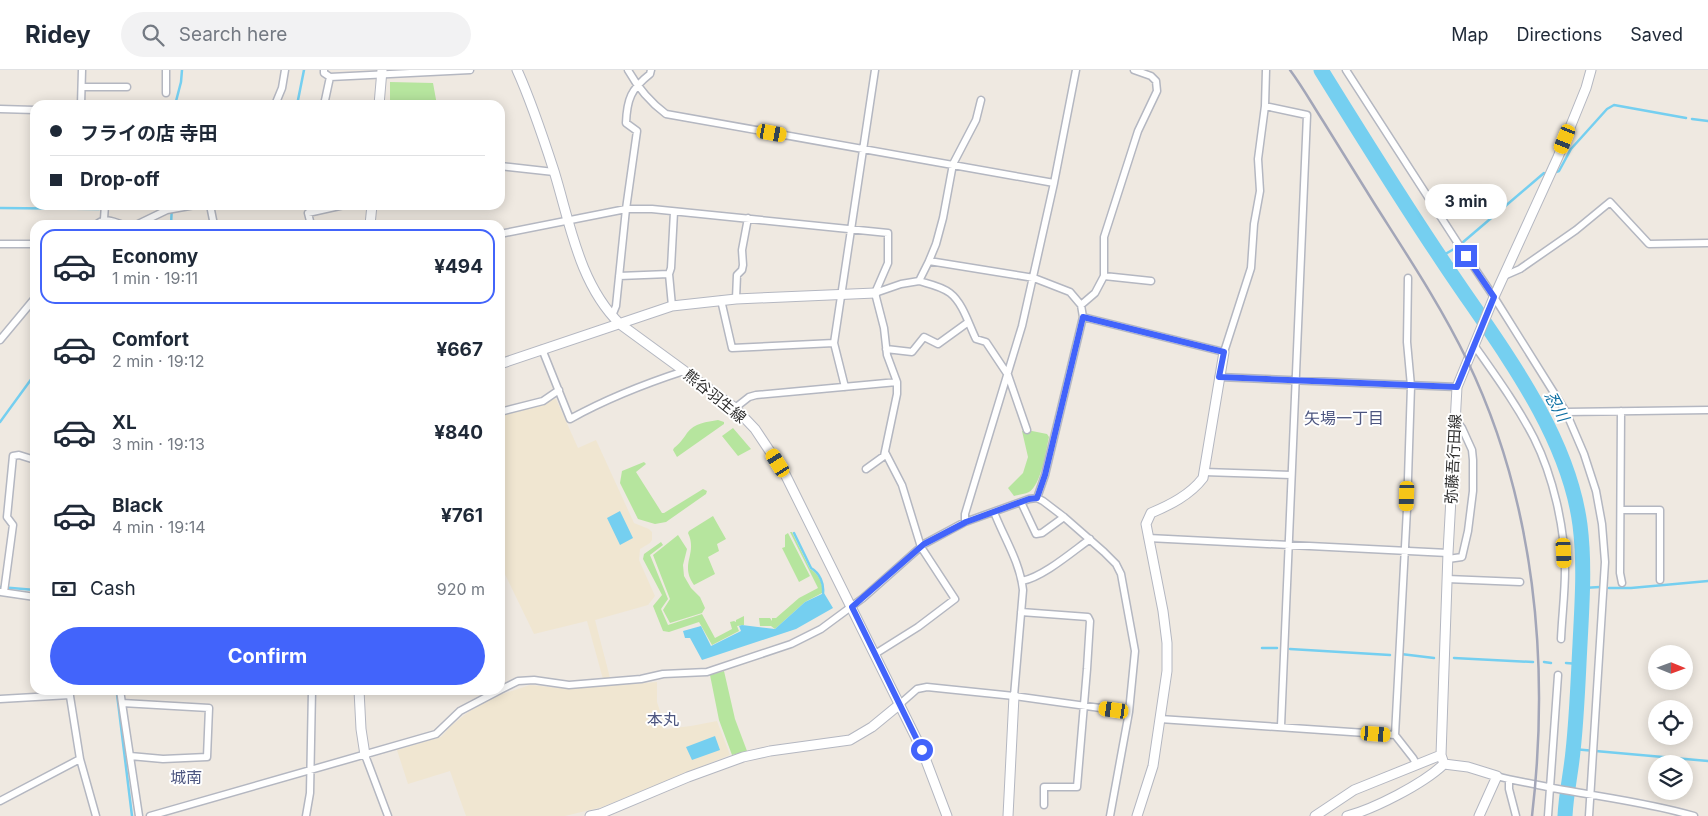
<!DOCTYPE html>
<meta charset="utf-8">
<style>
:root{--surface:#fff;--page:#f2f2f3;--text:#1f2937;--muted:#747a83;--line:#e0e1e3;--accent:#4264fb}
body{margin:0;font-family:Inter,"Noto Sans JP",sans-serif;background:var(--page);color:var(--text);height:100vh;display:flex;flex-direction:column;font-size:19px;white-space:nowrap}
*{box-sizing:border-box;margin:0}
p{font-size:16px;color:var(--muted)}
.icon{flex:none;width:28px;height:28px;fill:none;stroke:currentColor;stroke-width:2;stroke-linecap:round;stroke-linejoin:round}
.map{position:relative;flex:1;overflow:hidden}
.panel{position:absolute;left:30px;top:150px;width:475px;height:475px;display:flex;flex-direction:column;background:var(--surface);border-radius:15px;box-shadow:0 2px 12px #0003}
.panel>*{flex:none}
.banner{position:absolute;left:30px;top:30px;width:475px;height:110px;border-radius:15px;box-shadow:0 2px 12px #0003;display:grid;align-content:center;height:110px;padding:0 20px;background:var(--surface)}
.needle{width:32px;rotate:91deg}
.buttons{position:absolute;left:1648px;top:575px;display:grid;gap:10px}
.buttons a{display:grid;place-items:center;width:45px;height:45px;border-radius:50%;background:var(--surface);box-shadow:0 2px 12px #0003;font-size:25px}
.end{position:absolute;width:22px;height:22px;margin:-11px;border:6px solid #4264fb;background:#fff;box-shadow:0 0 0 2px #fff}
.from{border-radius:50%}
.bubble{position:absolute;height:35px;border-radius:18px;background:var(--surface);box-shadow:0 2px 12px #0003;font-size:16px;font-weight:700;line-height:35px;text-align:center}
.car{position:absolute;width:15px;height:30px;margin:-15px -8px;border-radius:6px;box-shadow:0 0 4px 1px #0007;background:linear-gradient(#f5c518 24%,#345 0 40%,#f5c518 0 76%,#345 0 86%,#f5c518 0)}
.banner b{display:flex;align-items:center;gap:18px;height:48px;font-size:19px}
.banner b+b{border-top:1px solid var(--line)}
.banner i{width:12px;height:12px;background:var(--text)}
ul{padding:9px 0 0;list-style:none}
li{display:flex;align-items:center;gap:15px;height:75px;margin:0 10px 8px;padding:0 10px;border:2px solid transparent;border-radius:15px}
li div{flex:1}
li b{display:block;font-size:19px}
li em{font-style:normal;font-weight:700}
li.on{border-color:var(--accent)}
li>.icon{width:45px;height:45px;stroke-width:1.5}
.pay{display:flex;align-items:center;gap:12px;height:55px;padding:0 20px;font-size:19px}
.pay p{margin-inline-start:auto}
.button{display:flex;gap:10px;margin-top:auto;padding:10px 20px}
.button a{flex:1;height:58px;border-radius:30px;background:var(--accent);color:#fff;font-size:20px;font-weight:700;line-height:58px;text-align:center}
header{display:flex;align-items:center;gap:30px;box-sizing:border-box;height:70px;padding:0 25px;background:var(--surface);border-bottom:1px solid var(--line)}
header strong{font-size:24px}
nav{display:flex;gap:28px;margin-inline-start:auto;font-size:18px}
.search{width:350px;height:45px;background:var(--page);display:flex;align-items:center;gap:12px;box-sizing:border-box;padding:0 18px;border-radius:28px;color:var(--muted);font-size:19px}
.map>svg:first-child{display:block}
.education{fill:#f0e6d1}
.green{fill:#b6e59e}
.water{fill:#75cff0}
.lines{fill:none;stroke-linecap:round;stroke-linejoin:round}
.stream{stroke:#75cff0;stroke-width:2.5}
.river{stroke:#75cff0;stroke-width:15}
.street-casing{stroke:#b4b7c1;stroke-width:9}
.secondary-casing{stroke:#b4b7c1;stroke-width:11}
.street{stroke:#fff;stroke-width:6}
.secondary{stroke:#fff;stroke-width:9}
.rail{stroke:#a3a6b8;stroke-width:2.5}
.route{stroke:#4264fb;stroke-width:6}
.labels{text-anchor:middle;dominant-baseline:central;stroke-width:4;stroke-linejoin:round;paint-order:stroke}
.street-label{font-size:15px;fill:#2e2e2e;stroke:#fff}
.water-label{font-size:16px;font-style:italic;fill:#0d6fa3;stroke:#fff}
.neighbourhood-label{font-size:16px;fill:#4d5680;stroke:#fff}
</style>
<header>
<strong>Ridey</strong>
<div class="search"><svg class="icon" aria-label="search" viewBox="0 0 24 24"><circle cx="10" cy="10" r="6"/><path d="M15 15l6 6"/></svg>Search here</div>
<nav><a>Map</a><a>Directions</a><a>Saved</a></nav>
</header>
<div class="map">
<svg width="1708" height="746" viewBox="0 0 1708 746">
<rect width="100%" height="100%" fill="#efe9e1"/>
<path class="education" d="M 553,329 L 556,329 L 578,378 L 596,370 L 634,453 L 649,459 L 652,462 L 652,470 L 650,473 L 640,479 L 639,490 L 655,526 L 648,535 L 595,550 L 610,608 L 603,609 L 587,551 L 534,564 L 500,494 L 500,346 L 544,335 Z
M 657,612 L 657,632 L 666,659 L 691,656 L 717,651 L 730,685 L 602,737 L 565,746 L 466,746 L 450,701 L 408,714 L 397,680 L 441,667 L 451,656 L 467,643 L 493,627 L 530,615 L 569,619 Z"/>
<path class="green" d="M 390,12 L 433,13 L 437,35 L 390,35 Z
M 718,350 L 724,352 L 724,354 L 677,387 L 673,380 L 674,378 C 680,373 683,369 687,363 C 694,353 707,352 718,350 Z
M 733,358 L 751,379 L 738,386 L 722,366 Z
M 1027,360 L 1047,364 L 1049,367 C 1046,381 1041,415 1029,422 C 1025,424 1018,425 1014,426 L 1008,418 L 1023,403 L 1028,387 L 1022,361 Z
M 644,392 L 646,394 L 636,402 L 662,443 L 664,443 L 703,419 L 707,421 L 706,424 L 666,452 L 655,454 L 638,449 L 620,413 L 622,401 Z
M 713,446 L 726,469 L 717,474 L 719,481 L 708,487 L 715,504 L 694,515 C 679,494 698,484 688,463 L 689,461 Z
M 790,462 L 792,462 L 810,499 C 818,503 824,514 822,523 L 805,532 L 775,559 L 771,556 L 760,556 L 759,548 L 770,548 L 772,551 L 772,548 L 776,548 L 799,528 L 818,518 Z
M 788,463 L 810,506 L 799,512 L 782,478 L 785,477 L 785,465 Z
M 678,465 L 687,479 L 683,495 L 684,506 L 691,518 L 700,527 L 705,538 L 702,543 L 670,553 L 663,540 L 670,529 L 653,485 Z
M 661,472 L 663,475 L 650,485 L 668,529 L 661,539 L 668,555 L 702,544 L 715,568 L 732,559 L 730,552 L 734,551 L 736,552 L 736,550 L 744,546 L 744,555 L 737,556 L 739,561 L 712,575 L 699,552 L 669,562 L 663,561 L 653,536 L 662,525 L 643,489 L 644,484 Z
M 724,601 L 735,649 L 747,681 L 732,685 L 719,650 L 710,605 Z"/>
<path class="water" d="M 620,441 L 633,468 L 620,475 L 607,448 Z
M 824,523 L 833,538 L 796,559 L 702,590 L 690,568 L 685,568 L 683,561 L 701,556 L 711,576 L 741,561 L 739,556 L 742,555 L 775,559 L 805,532 Z
M 715,666 L 720,680 L 692,690 L 686,677 Z"/>
<g class="lines">
<path class="stream" d="M 175,35 L 181,12 L 182,0
M 297,35 L 304,0
M 1692,49 L 1708,51
M 1556,102 L 1559,101 L 1571,79 L 1607,39 L 1614,35 L 1686,48
M 0,138 L 99,139 L 104,136
M 171,155 L 172,135
M 1462,173 L 1544,103
M 1440,187 L 1454,179
M 0,352 L 35,304
M 794,463 L 811,498 C 820,503 824,514 823,523
M 0,517 L 35,520
M 1583,518 L 1600,517
M 1609,518 L 1631,518 L 1708,511
M 1262,578 L 1277,578
M 1290,579 L 1390,585
M 1401,584 L 1434,588
M 1454,588 L 1533,592
M 1544,592 L 1551,593
M 1566,593 L 1579,594
M 117,624 L 132,746
M 1573,679 L 1708,691"/>
<path class="river" d="M 1321,0 C 1360,63 1399,126 1440,187 C 1493,268 1567,357 1580,455 C 1585,495 1582,534 1580,574 C 1578,610 1577,645 1573,681 C 1571,703 1566,724 1565,746"/>
<defs>
<path id="street" d="M 324,0 L 324,3 L 330,7
M 628,0 C 638,18 650,32 666,44 L 1054,113 L 1022,256 L 965,444 L 965,452
M 1346,0 L 1457,172 L 1494,227 L 1566,342 L 1584,384 L 1596,421 L 1602,454 L 1605,492 L 1589,746
M 82,17 L 127,17
M 166,23 L 166,0
M 81,35 L 82,0
M 275,35 L 282,18 L 285,0
M 324,35 L 330,7 L 470,0
M 1265,36 L 1307,45 L 1281,656
M 0,39 L 35,40
M 500,96 L 554,102
M 1054,113 L 1076,0
M 210,135 L 214,155
M 104,149 L 105,135
M 96,155 C 105,146 113,152 124,155
M 136,155 L 167,140 L 195,135
M 311,155 L 308,143 L 344,135
M 500,164 L 626,139 L 652,139 L 888,163 L 888,193 L 875,223
M 0,174 L 35,174
M 929,191 L 936,174 L 943,148 L 953,94 L 976,50 L 981,30
M 619,206 L 669,204
M 1104,206 L 1151,211
M 1504,206 L 1520,199 L 1576,160 L 1610,132 L 1649,174 L 1708,173
M 919,211 C 929,214 941,216 950,223 C 963,233 969,255 976,269 L 986,272 L 1008,305 L 1027,360
M 736,229 L 737,205 L 742,200 L 743,195 L 742,180 L 748,148
M 721,230 L 732,278 L 834,273
M 1081,235 L 1095,223 L 1104,206 L 1104,167 L 1138,61 L 1157,21 L 1156,11 L 1151,6 L 1134,0
M 672,236 L 669,204 L 671,198 L 674,142
M 612,246 L 616,236 L 626,139 L 637,61 L 626,53 C 627,29 631,19 650,4 L 651,0
M 1083,247 L 1224,282 L 1251,198 L 1254,154 L 1260,121 L 1258,89 L 1265,36 L 1266,0
M 0,270 L 35,228
M 1474,275 C 1495,305 1517,335 1534,368 C 1553,406 1565,458 1565,500 C 1565,523 1562,546 1561,569
M 542,279 L 570,349 C 608,328 644,314 684,301
M 886,279 L 912,282 L 924,267 L 938,274 L 967,253
M 1219,307 L 1457,317
M 845,317 L 834,273 L 875,0
M 735,338 L 749,327 L 756,325 L 897,312
M 1621,341 L 1620,503 L 1622,513
M 500,342 L 543,331 L 559,320
M 1566,342 L 1708,340
M 866,399 L 884,386 L 897,324 L 897,312 L 887,285 L 884,258 L 875,223 L 901,214 L 919,211 L 929,191 L 1034,208 L 1070,222 L 1081,235 L 1083,247 L 1045,405 L 1037,428
M 1204,402 L 1291,405
M 1021,432 L 1036,464 L 1042,463 L 1064,447
M 1621,440 L 1660,440 L 1660,510
M 994,442 C 1004,468 1020,492 1023,520 L 1014,626
M 1148,468 L 1448,483
M 1448,489 L 1462,487 L 1468,461 L 1473,421 L 1473,390 L 1472,380 L 1462,358 L 1455,349
M 1447,509 L 1520,512
M 1022,511 C 1043,507 1072,482 1090,469
M 1,522 L 35,527
M 4,522 L 13,455 L 7,447 L 13,386 L 19,385 L 35,390
M 1021,542 L 1088,547 L 1090,551 L 1087,599 L 1077,717 L 1044,717 L 1044,735
M 875,584 L 918,557 L 955,529 L 921,477 L 902,415 L 885,382
M 120,620 L 139,746
M 500,620 L 518,611 L 534,610 L 569,615 L 641,609 L 663,604 L 707,602 L 791,574 L 821,559 L 863,528 L 924,474 L 965,452 L 1029,429 L 1037,428 L 1043,431 L 1064,447 L 1104,482 L 1116,494 L 1121,504 L 1135,581 L 1129,642 L 1110,746
M 0,629 L 70,625
M 122,633 L 209,638 L 207,687 L 163,689 L 130,686
M 900,634 L 917,619 L 927,617 L 1014,626 L 1129,642
M 1160,649 L 1395,665 L 1413,688 L 1417,695
M 1395,665 L 1407,439 L 1411,316 L 1407,272 L 1408,208
M 365,685 L 388,746
M 80,689 L 96,746
M 1497,706 C 1510,710 1524,712 1538,715 C 1590,726 1643,731 1694,746
M 1509,710 L 1509,719 L 1516,746
M 0,731 L 80,689 L 69,620
M 150,746 L 436,664 L 460,641 L 500,620
M 306,746 L 310,723 L 312,620
M 1548,746 L 1558,605"/>
<path id="secondary" d="M 517,0 C 532,33 543,67 554,101 C 570,153 579,214 620,254 L 735,338 L 755,359 L 785,404 L 922,680 L 947,746
M 379,35 L 382,0
M 370,155 L 372,135
M 500,294 L 672,236 L 736,229 L 875,223
M 359,620 L 361,659 L 365,685
M 1444,694 L 1441,685 L 1448,483 L 1457,317 L 1494,227 L 1558,87 L 1586,18 L 1591,0
M 1444,694 L 1468,697 L 1497,706 L 1479,746
M 590,746 L 600,744 L 688,707 L 743,687 L 770,681 L 850,670 L 872,657 L 900,634
M 1008,746 L 1014,626
M 1137,746 L 1153,696 L 1167,601 L 1167,573 L 1163,541 L 1146,454 L 1151,443 C 1170,435 1190,425 1203,408 L 1224,282
M 1315,746 L 1354,720 L 1441,685
M 1347,746 C 1374,739 1423,714 1444,694"/>
</defs>
<use href="#street" class="street-casing"/>
<use href="#secondary" class="secondary-casing"/>
<use href="#street" class="street"/>
<use href="#secondary" class="secondary"/>
<path class="rail" d="M 1290,0 C 1302,16 1312,34 1323,51 C 1340,78 1357,106 1374,133 C 1407,185 1441,236 1467,290 C 1535,431 1550,593 1532,746"/>
</g>
<g class="lines">
<path class="route" d="M 922,680 L 852,537 L 924,474 L 966,452 L 1029,429 L 1037,428 L 1045,405 L 1083,247 L 1224,282 L 1219,307 L 1457,317 L 1494,227 L 1466,186"/>
</g>
<g class="labels">
<g class="street-label">
<text transform="translate(715 326) rotate(39)">熊谷羽生線</text>
<text transform="translate(1453 389) rotate(-87)">弥藤吾行田線</text>
</g>
<g class="water-label">
<text transform="translate(1557 336) rotate(61)">忍川</text>
</g>
<g class="neighbourhood-label">
<text x="1344" y="348">矢場一丁目</text>
<text x="663" y="649">本丸</text>
<text x="186" y="707">城南</text>
</g>
</g>
</svg>
<div class="buttons">
<a><svg class="needle" viewBox="-14 -14 28 28"><path d="M0-13l5 13h-10z" fill="#e53935"/><path d="M0 13l5-13h-10z" fill="#747a83"/></svg></a>
<a><svg class="icon" aria-label="locate" viewBox="0 0 24 24"><circle cx="12" cy="12" r="6"/><path d="M12 2v4M12 18v4M2 12h4M18 12h4"/></svg></a>
<a><svg class="icon" aria-label="layers" viewBox="0 0 24 24"><path d="M12 4l9 5-9 5-9-5zM3 14l9 5 9-5"/></svg></a>
</div>
<i class="end from" style="left:922px;top:680px"></i>
<i class="end" style="left:1466px;top:186px"></i>
<div class="bubble" style="left:1425px;top:114px;width:82px">3 min</div>
<i class="car" style="left:772px;top:63px;rotate:100deg"></i>
<i class="car" style="left:1565px;top:69px;rotate:202deg"></i>
<i class="car" style="left:778px;top:393px;rotate:328deg"></i>
<i class="car" style="left:1407px;top:426px;rotate:182deg"></i>
<i class="car" style="left:1564px;top:483px;rotate:177deg"></i>
<i class="car" style="left:1114px;top:640px;rotate:278deg"></i>
<i class="car" style="left:1376px;top:664px;rotate:94deg"></i>
<div class="banner">
<b><i class="from"></i>フライの店 寺田</b>
<b><i></i>Drop-off</b>
</div>
<section class="panel">
<ul>
<li class="on"><svg class="icon" aria-label="car" viewBox="0 0 24 24"><path d="M5 17H2v-5l4-1 3-4h7l3 4 3 1v5h-3M9 17h6M6 11h13"/><circle cx="7" cy="17" r="2"/><circle cx="17" cy="17" r="2"/></svg><div><b>Economy</b><p>1 min · 19:11</p></div><em>¥494</em></li>
<li><svg class="icon" aria-label="car" viewBox="0 0 24 24"><path d="M5 17H2v-5l4-1 3-4h7l3 4 3 1v5h-3M9 17h6M6 11h13"/><circle cx="7" cy="17" r="2"/><circle cx="17" cy="17" r="2"/></svg><div><b>Comfort</b><p>2 min · 19:12</p></div><em>¥667</em></li>
<li><svg class="icon" aria-label="car" viewBox="0 0 24 24"><path d="M5 17H2v-5l4-1 3-4h7l3 4 3 1v5h-3M9 17h6M6 11h13"/><circle cx="7" cy="17" r="2"/><circle cx="17" cy="17" r="2"/></svg><div><b>XL</b><p>3 min · 19:13</p></div><em>¥840</em></li>
<li><svg class="icon" aria-label="car" viewBox="0 0 24 24"><path d="M5 17H2v-5l4-1 3-4h7l3 4 3 1v5h-3M9 17h6M6 11h13"/><circle cx="7" cy="17" r="2"/><circle cx="17" cy="17" r="2"/></svg><div><b>Black</b><p>4 min · 19:14</p></div><em>¥761</em></li>
</ul>
<div class="pay"><svg class="icon" aria-label="cash" viewBox="0 0 24 24"><path d="M3 7h18v10H3z"/><circle cx="12" cy="12" r="2"/></svg>Cash<p>920 m</p></div>
<div class="button"><a>Confirm</a></div>
</section>
</div>
